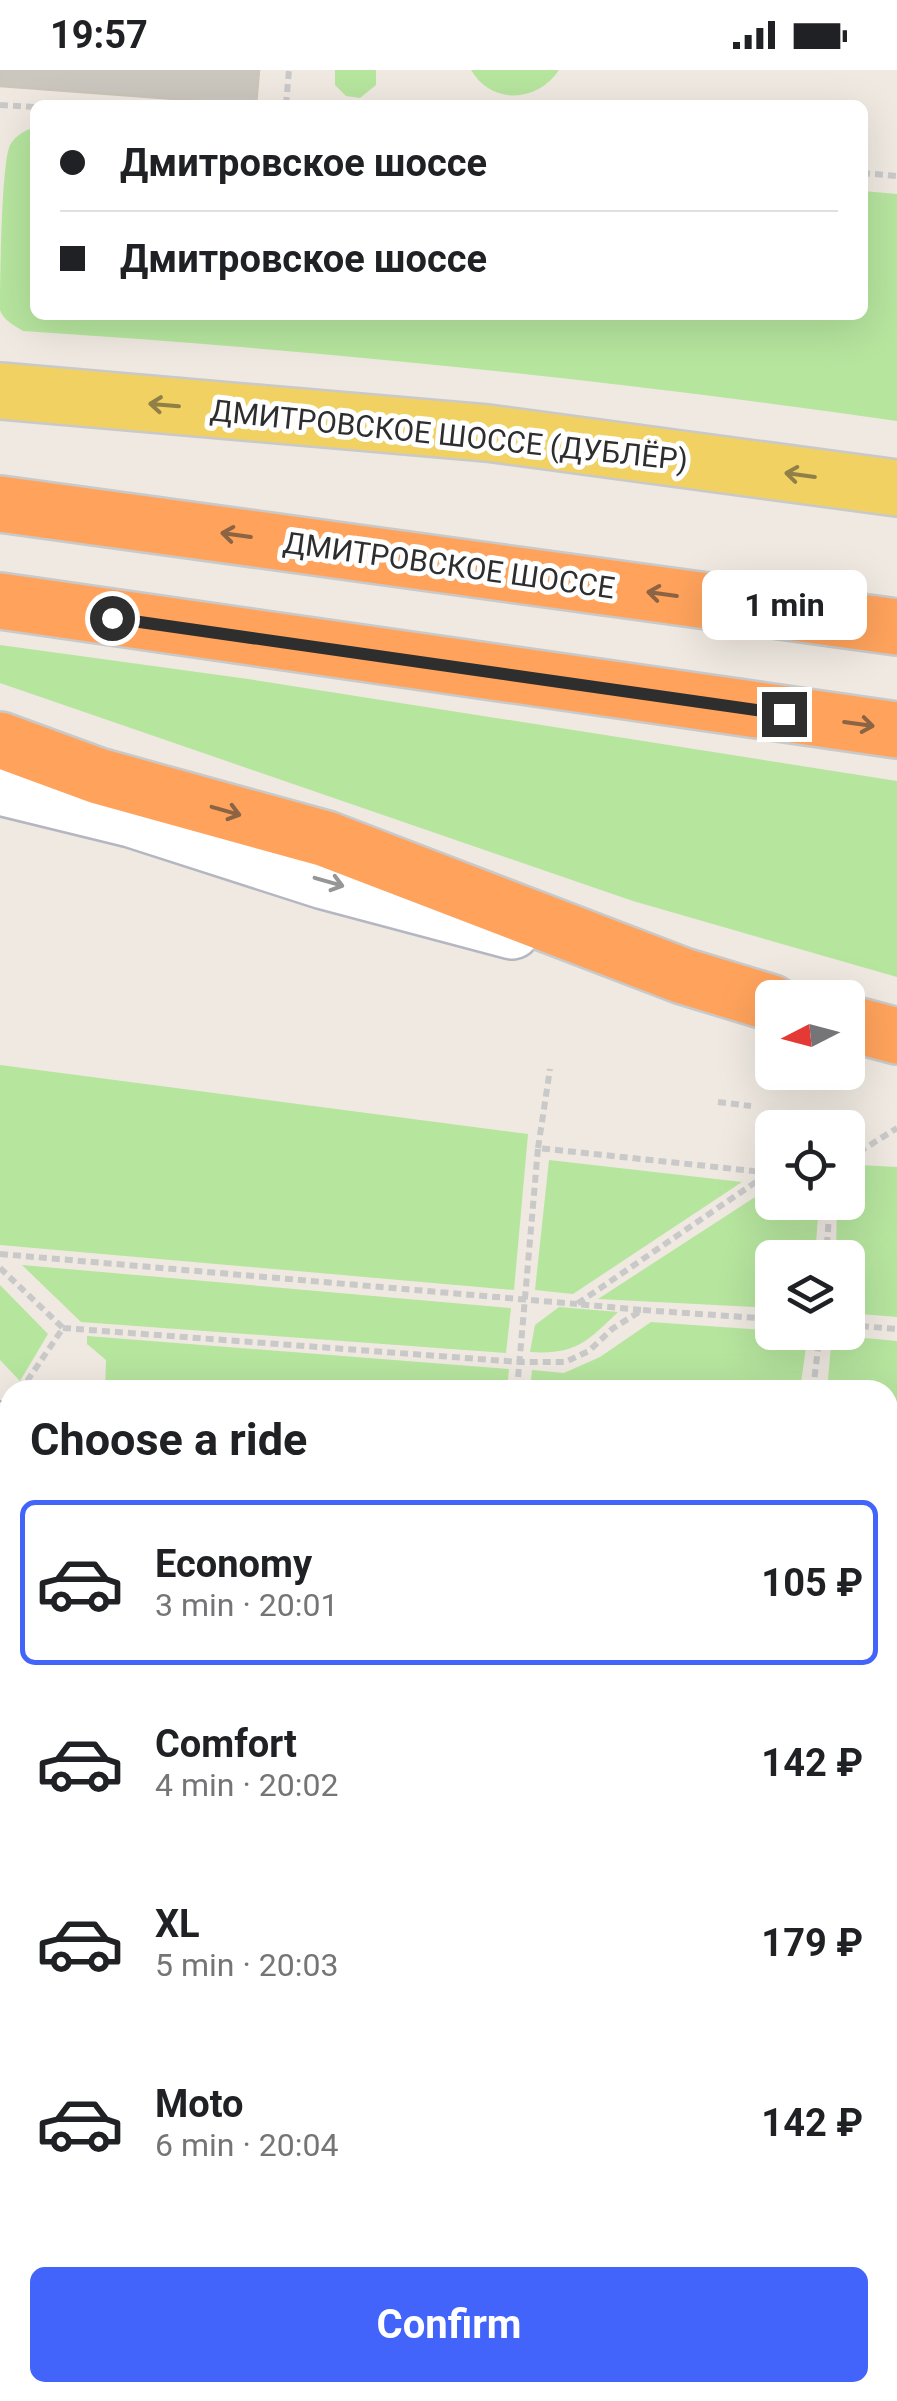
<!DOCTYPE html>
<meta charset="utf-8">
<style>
:root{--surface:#fff;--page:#f6f6f6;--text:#202124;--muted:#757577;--line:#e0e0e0;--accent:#4264fb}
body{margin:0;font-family:Roboto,sans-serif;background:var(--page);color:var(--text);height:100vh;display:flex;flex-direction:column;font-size:38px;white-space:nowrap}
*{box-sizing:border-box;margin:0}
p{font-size:32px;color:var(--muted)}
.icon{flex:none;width:55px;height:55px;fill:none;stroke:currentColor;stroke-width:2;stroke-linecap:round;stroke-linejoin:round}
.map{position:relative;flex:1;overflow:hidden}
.side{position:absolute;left:0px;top:1310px;width:898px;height:1022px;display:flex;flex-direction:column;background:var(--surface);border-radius:30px 30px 0 0;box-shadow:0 10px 40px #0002}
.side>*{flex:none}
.guide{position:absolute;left:30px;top:30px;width:838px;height:220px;border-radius:15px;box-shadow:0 10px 40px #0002;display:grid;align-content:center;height:220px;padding:0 30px;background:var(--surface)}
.needle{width:65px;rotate:264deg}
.tools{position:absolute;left:755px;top:910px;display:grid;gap:20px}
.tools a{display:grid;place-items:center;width:110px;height:110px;border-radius:15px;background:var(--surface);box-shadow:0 10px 40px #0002;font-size:50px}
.end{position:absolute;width:45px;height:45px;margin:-22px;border:12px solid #2e2e2e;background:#fff;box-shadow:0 0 0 5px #fff}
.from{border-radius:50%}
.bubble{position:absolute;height:70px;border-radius:15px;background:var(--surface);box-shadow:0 10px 40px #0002;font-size:32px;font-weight:700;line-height:70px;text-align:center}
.guide b{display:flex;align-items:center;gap:35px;height:95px;font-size:38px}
.guide b+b{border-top:2px solid var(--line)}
.guide i{width:25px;height:25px;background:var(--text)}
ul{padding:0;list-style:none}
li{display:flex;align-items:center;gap:30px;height:165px;margin:0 20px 15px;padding:0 10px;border:5px solid transparent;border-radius:15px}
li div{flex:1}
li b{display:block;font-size:38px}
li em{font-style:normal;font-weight:700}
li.current{border-color:var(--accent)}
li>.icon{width:90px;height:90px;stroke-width:1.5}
h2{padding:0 30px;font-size:45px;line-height:120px}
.primary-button{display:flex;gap:20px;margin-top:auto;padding:20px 30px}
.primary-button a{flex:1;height:115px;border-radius:15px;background:var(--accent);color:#fff;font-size:40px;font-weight:700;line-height:115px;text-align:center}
.status{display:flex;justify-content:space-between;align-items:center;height:70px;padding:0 50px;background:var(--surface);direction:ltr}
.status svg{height:28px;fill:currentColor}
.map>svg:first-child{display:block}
.green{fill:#b6e59e}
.building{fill:#cbc7bf;stroke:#cbc5ba;stroke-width:2.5}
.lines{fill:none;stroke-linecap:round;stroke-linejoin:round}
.minor-casing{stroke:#b4b7c1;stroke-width:60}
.major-casing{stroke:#c9c9c9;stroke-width:60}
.highway-casing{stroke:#c9c9c9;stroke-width:60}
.path{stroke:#c9c9c9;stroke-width:6;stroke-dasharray:8 5;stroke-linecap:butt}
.minor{stroke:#fff;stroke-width:55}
.major{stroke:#f2d163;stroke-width:55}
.highway{stroke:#ffa35c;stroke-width:55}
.oneway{stroke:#908048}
.oneway2{stroke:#8c6343}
.oneway3{stroke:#969696}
.route{stroke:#2e2e2e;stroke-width:12}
.labels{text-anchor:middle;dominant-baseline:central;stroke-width:10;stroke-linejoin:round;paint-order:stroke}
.street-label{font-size:30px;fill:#2e2e2e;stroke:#fff}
</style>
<div class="status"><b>19:57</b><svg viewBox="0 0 49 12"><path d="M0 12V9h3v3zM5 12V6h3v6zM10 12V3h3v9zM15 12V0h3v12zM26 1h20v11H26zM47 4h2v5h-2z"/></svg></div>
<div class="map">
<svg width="897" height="2331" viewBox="0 0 897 2331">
<rect width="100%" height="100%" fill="#efe9e1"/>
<path class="green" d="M 335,0 L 376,0 L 376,15 L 360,28 L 346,26 L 335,15 Z
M 471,0 L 559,0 C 537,33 492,35 471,0 Z
M 35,57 L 35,245 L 862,245 L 863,121 L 897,124 L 897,351 C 607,309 315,280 23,261 C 15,256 3,250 0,240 C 0,222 1,93 10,75 C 16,65 24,61 35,57 Z
M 0,575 L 248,609 L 897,711 L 897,907 L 633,831 L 0,613 Z
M 0,995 L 528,1064 L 514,1220 L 0,1175 Z
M 549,1090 L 742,1112 L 573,1224 L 535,1220 Z
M 860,1095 L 897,1097 L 897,1247 L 848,1243 L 848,1188 L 836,1187 L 837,1133 L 848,1132 L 848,1104 Z
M 772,1116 L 772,1132 L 819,1133 L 815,1187 L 772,1188 L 772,1238 L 598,1229 Z
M 22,1195 L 511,1238 L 506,1283 L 81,1252 Z
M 0,1215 L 48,1264 L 20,1311 L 0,1290 Z
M 559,1237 L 618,1242 C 587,1272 575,1285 530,1282 L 535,1255 Z
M 651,1252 L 808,1263 L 800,1320 L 530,1320 L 532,1300 L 564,1303 L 600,1287 Z
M 832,1265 L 897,1271 L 897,1385 L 888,1385 L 888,1320 L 827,1320 Z
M 87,1266 L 509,1299 L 507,1320 L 105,1320 L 106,1290 L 87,1274 Z"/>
<path class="building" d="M 0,0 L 259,0 L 256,35 L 0,16 Z
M 888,1484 L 897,1484 L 897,1556 L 888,1556 Z
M 0,2112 L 10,2113 L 10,2173 L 0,2172 Z
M 888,2170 L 897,2171 L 897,2244 L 888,2243 Z"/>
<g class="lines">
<defs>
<path id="minor" d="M 0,717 L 131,749 L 324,811 L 512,861
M 0,1360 L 10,1361
M 888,1431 L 897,1432
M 0,1539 L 10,1548
M 888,1630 L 897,1632
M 0,2027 L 10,2027
M 888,2093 L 897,2087
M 0,2261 L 10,2262
M 751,2322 L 853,2331"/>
<path id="major" d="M 0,321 L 487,363 L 897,418"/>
<path id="highway" d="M 0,434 L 897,557
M 0,531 L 897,660
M 0,670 L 98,706 L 326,769 L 683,906 L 772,933
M 848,953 L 897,966"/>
</defs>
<use href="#minor" class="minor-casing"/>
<use href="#major" class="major-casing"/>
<use href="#highway" class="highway-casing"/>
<path class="path" d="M 0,35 L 35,37
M 286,35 L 289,0
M 862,103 L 897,106
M 718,1032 L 751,1036
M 538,1078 L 550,999
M 848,1089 L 897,1058
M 0,1184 L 577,1234
M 826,1188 L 830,1132
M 0,1198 L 63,1258 L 23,1317
M 641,1240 L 577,1234 L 769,1103
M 848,1255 L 897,1259
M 63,1258 L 519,1292 L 565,1292 L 589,1281 L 612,1259 L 642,1240 L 772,1249
M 517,1320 L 538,1078 L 772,1103
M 813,1320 L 820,1262
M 0,1709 L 10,1709
M 0,1839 L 10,1839
M 888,1912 L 897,1912
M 0,1944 L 10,1945
M 888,1965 L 897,1965"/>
<use href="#minor" class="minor"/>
<use href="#major" class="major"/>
<use href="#highway" class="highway"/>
</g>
<defs><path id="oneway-shaft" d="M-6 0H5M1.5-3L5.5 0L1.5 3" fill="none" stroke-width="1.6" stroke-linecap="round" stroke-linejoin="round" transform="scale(2.5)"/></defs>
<g class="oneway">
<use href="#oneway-shaft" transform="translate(164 335) rotate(-175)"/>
<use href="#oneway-shaft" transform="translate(800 405) rotate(-172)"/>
</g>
<g class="oneway2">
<use href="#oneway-shaft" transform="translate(236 465) rotate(-172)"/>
<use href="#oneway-shaft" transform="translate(662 524) rotate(-172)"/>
<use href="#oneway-shaft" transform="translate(859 654) rotate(8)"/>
<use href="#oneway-shaft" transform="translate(226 741) rotate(16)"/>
</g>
<use class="oneway3" href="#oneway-shaft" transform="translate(329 812) rotate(16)"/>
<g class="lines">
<path class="route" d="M 112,548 L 784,644"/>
</g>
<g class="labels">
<g class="street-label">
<text transform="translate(449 365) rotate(6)">ДМИТРОВСКОЕ ШОССЕ (ДУБЛЁР)</text>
<text transform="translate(449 495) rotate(8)">ДМИТРОВСКОЕ ШОССЕ</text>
</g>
</g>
</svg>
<div class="tools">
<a><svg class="needle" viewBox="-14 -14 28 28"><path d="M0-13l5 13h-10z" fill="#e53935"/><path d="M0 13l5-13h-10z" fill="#757577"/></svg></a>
<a><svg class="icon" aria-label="locate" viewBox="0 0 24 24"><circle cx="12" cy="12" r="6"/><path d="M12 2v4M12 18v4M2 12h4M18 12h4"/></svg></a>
<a><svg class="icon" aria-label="layers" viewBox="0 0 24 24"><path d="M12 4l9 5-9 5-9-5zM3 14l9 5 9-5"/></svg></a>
</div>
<i class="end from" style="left:112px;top:548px"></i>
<i class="end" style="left:784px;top:644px"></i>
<div class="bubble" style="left:702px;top:500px;width:165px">1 min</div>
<div class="guide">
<b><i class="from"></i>Дмитровское шоссе</b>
<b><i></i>Дмитровское шоссе</b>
</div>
<section class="side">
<h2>Choose a ride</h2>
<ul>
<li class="current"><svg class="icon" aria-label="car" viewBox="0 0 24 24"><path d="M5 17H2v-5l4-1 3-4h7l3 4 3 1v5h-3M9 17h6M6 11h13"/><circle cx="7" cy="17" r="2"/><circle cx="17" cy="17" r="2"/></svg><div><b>Economy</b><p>3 min · 20:01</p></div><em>105 ₽</em></li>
<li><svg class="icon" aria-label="car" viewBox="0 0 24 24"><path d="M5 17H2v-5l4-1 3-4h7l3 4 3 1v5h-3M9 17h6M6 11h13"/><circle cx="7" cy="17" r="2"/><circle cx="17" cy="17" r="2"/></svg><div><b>Comfort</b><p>4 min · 20:02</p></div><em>142 ₽</em></li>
<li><svg class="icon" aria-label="car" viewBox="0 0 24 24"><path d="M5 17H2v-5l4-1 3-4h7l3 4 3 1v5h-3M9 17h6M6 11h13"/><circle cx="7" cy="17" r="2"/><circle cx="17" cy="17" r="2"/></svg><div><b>XL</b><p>5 min · 20:03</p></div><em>179 ₽</em></li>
<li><svg class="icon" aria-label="car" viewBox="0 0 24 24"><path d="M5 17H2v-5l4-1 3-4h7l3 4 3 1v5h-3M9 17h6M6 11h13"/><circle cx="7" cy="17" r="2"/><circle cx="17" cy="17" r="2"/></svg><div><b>Moto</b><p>6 min · 20:04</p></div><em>142 ₽</em></li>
</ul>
<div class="primary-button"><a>Confirm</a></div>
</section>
</div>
